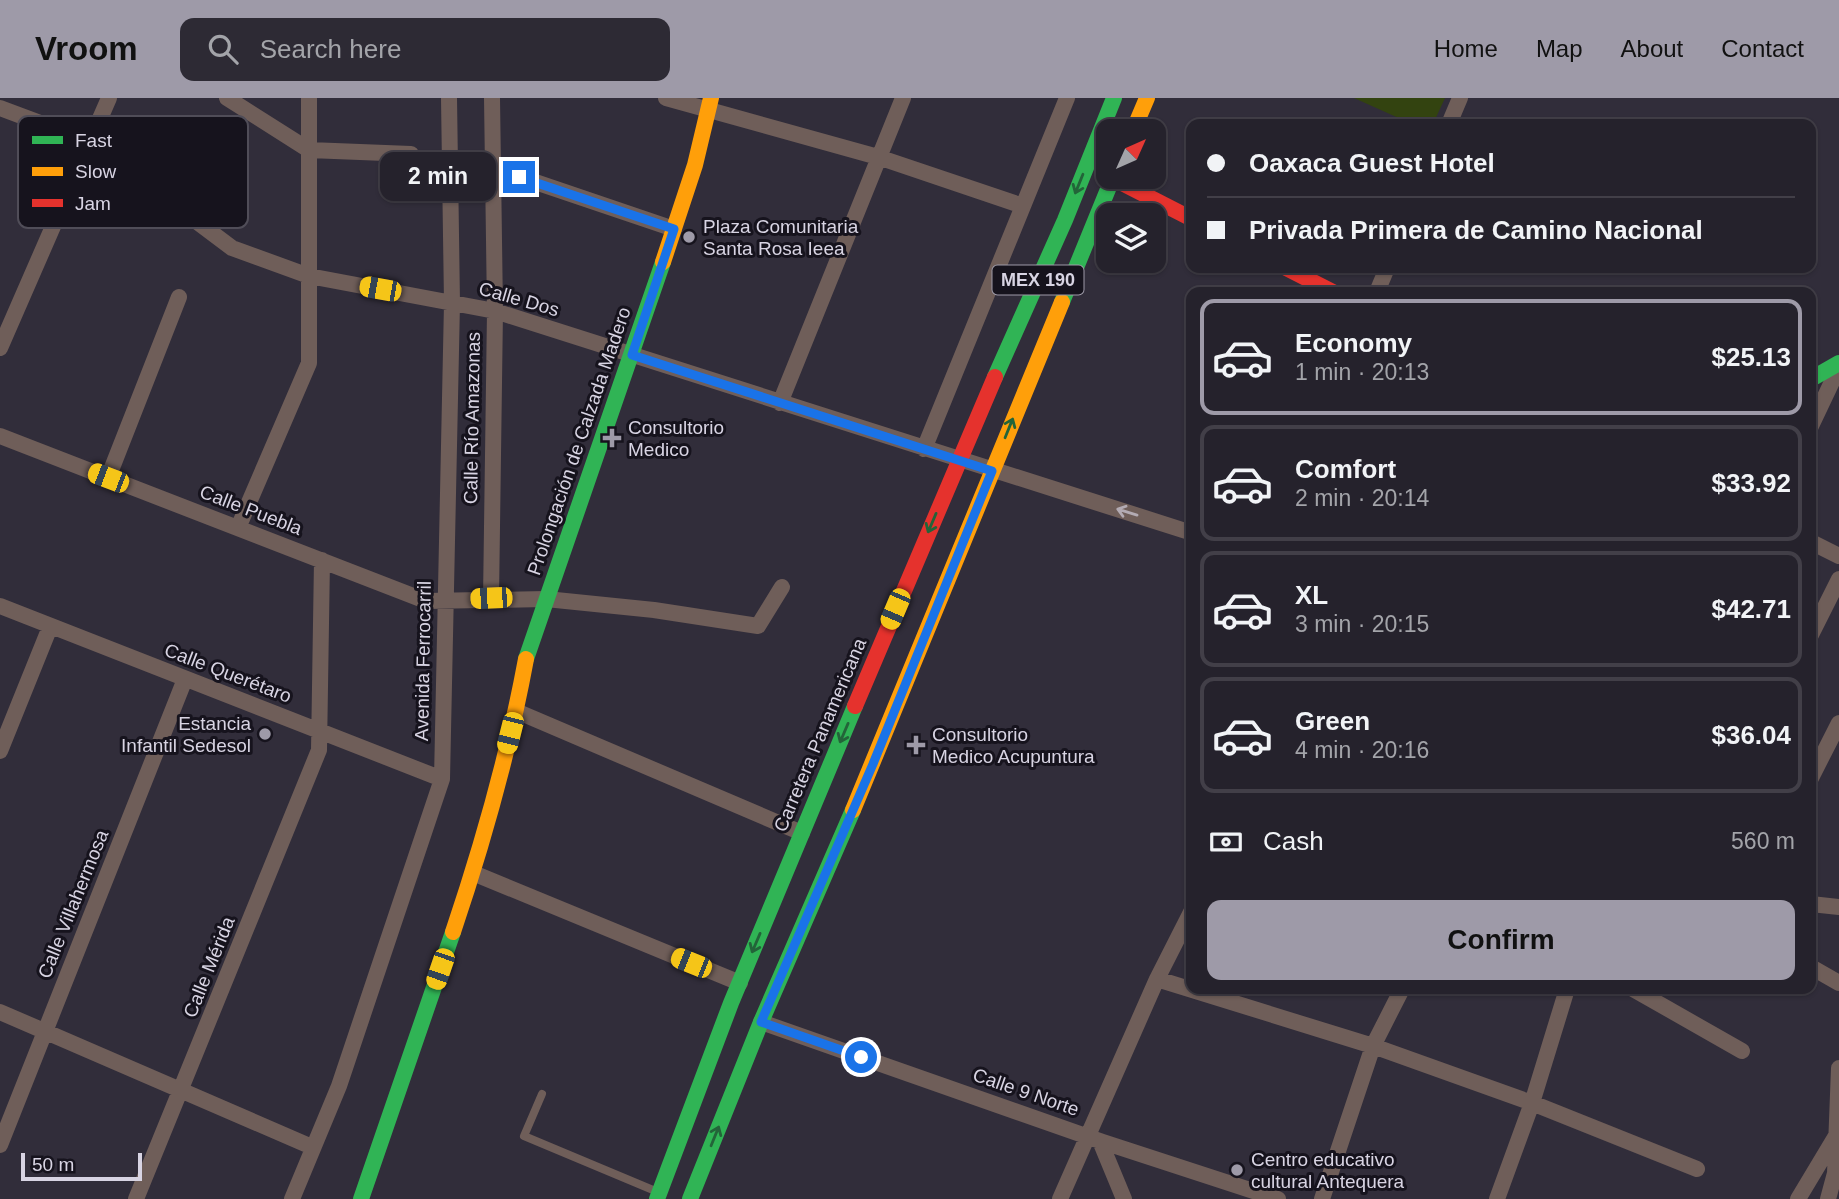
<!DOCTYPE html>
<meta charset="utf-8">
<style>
:root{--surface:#25222c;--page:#2d2a34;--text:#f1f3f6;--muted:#a3a4a9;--line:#423f48;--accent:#9e9aa8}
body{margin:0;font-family:Arial,sans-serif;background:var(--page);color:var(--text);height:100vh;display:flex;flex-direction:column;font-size:26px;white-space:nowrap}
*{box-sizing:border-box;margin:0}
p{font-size:23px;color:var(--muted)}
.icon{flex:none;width:38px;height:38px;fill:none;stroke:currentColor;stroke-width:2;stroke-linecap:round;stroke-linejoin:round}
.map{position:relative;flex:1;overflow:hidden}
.side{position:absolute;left:1186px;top:189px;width:630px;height:707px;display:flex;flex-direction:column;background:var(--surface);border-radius:14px;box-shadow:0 2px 5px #0004,0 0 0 2px var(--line)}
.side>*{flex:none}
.guide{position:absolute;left:1186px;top:21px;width:630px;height:154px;border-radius:14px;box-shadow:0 2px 5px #0004,0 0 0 2px var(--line);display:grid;align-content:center;height:154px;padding:0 21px;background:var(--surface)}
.needle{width:46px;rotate:45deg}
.buttons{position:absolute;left:1096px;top:21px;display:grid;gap:14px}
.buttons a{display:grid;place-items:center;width:70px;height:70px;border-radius:14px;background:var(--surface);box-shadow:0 2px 5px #0004,0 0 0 2px var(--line);font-size:35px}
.scale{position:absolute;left:21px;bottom:18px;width:121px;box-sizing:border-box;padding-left:7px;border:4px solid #d8d4e3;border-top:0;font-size:19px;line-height:24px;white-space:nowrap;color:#d8d4e3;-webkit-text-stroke:5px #16131d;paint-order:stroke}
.end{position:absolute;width:32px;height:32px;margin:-16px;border:9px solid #1a73e8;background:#fff;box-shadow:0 0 0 4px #fff}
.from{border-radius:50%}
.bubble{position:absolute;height:49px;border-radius:14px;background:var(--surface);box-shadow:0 2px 5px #0004,0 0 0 2px var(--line);font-size:23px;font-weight:600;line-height:49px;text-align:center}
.car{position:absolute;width:21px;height:42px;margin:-21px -10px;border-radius:9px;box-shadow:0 0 5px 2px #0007;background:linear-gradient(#f5c518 24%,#345 0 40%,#f5c518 0 76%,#345 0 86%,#f5c518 0)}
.guide b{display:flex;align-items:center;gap:24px;height:66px;font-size:26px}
.guide b+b{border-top:2px solid var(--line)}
.guide i{width:18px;height:18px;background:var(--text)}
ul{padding:12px 0 0;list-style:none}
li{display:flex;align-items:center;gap:21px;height:116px;margin:0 14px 10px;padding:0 7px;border:4px solid var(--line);border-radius:14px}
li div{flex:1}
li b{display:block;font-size:26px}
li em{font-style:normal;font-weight:600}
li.active{border-color:var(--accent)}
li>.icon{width:63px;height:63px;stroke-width:1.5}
.pay{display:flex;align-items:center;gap:18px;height:77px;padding:0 21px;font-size:26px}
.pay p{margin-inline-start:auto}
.button{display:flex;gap:14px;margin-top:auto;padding:14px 21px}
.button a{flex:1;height:80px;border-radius:14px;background:var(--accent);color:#111;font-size:28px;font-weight:600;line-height:80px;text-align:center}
header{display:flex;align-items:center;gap:42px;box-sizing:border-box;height:98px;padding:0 35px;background:var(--accent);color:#111}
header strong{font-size:33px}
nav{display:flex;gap:38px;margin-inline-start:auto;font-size:24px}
.search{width:490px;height:63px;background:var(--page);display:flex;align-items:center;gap:18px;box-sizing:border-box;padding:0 24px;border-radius:14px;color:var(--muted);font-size:26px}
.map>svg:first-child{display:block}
.green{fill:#334310}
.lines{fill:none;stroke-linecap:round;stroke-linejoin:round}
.lane{stroke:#6f5e59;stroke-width:8}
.street{stroke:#6f5e59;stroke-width:16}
.fast{stroke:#30b455;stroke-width:16}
.slow{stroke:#ff9f0a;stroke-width:16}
.jam{stroke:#e5322d;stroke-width:16}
.oneway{stroke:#236439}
.oneway2{stroke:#b3abb3}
.route{stroke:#1a73e8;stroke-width:9}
.poi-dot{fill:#9e9aa8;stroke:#16131d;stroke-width:2.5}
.labels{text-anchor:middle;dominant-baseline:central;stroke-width:6;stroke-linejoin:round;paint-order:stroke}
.shield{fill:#16131d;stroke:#9e9aa8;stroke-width:2}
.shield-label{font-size:18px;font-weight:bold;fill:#d8d4e3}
.poi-label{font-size:19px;fill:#d8d4e3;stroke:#16131d;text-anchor:start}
.street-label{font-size:19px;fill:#d8d4e3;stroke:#16131d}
.key{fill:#16131d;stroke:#504d58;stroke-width:2}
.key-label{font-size:19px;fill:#d8d4e3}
</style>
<header>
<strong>Vroom</strong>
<div class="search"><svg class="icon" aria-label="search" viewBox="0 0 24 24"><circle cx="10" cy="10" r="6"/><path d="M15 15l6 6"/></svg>Search here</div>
<nav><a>Home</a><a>Map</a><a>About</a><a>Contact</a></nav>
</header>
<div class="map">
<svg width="1839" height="1101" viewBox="0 0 1839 1101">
<rect width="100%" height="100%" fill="#312d3a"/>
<path class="green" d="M 1354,0 L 1445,0 L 1433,26 L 1412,26 Z"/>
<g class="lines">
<path class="lane" d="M 542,996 L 524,1038 L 653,1092"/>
<path class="street" d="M 227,0 L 309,52 L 411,56
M 666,0 L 878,59 L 1023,108
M 0,10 L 91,44 L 232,150 L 309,178 L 495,213 L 1192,435
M 1449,26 L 1460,0
M 494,70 L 674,131
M 1377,194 L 1387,170
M 0,250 L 109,0
M 780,305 L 903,0
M 1811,328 L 1839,269
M 0,338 L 426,503 L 546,501 L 654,512 L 758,528 L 782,489
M 924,351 L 1067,0
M 108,380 L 179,199
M 238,430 L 309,265 L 309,0
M 1811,444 L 1839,458
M 491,501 L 495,213 L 492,0
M 0,508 L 442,681
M 1811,537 L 1839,481
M 516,613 L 802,735
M 0,653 L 50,529
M 1811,680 L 1839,625
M 473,775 L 740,885
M 1811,806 L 1839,809
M 1811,869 L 1839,885
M 1157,881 L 1373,948 L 1532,1005 L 1697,1071
M 1633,891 L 1742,953
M 0,914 L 312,1049
M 761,924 L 1100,1043 L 1278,1101
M 1100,1043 L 1124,1101
M 0,1047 L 185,581
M 136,1101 L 319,652 L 322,462
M 292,1101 L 339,988 L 442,681 L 452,205 L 449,0
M 1060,1101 L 1157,881 L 1192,812
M 1322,1101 L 1373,948 L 1402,891
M 1497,1101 L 1532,1005 L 1567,891
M 1798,1101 L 1837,1036
M 1828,1101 L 1835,1075 L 1839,970"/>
<path class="fast" d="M 1062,204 L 1113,79
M 995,279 L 1065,122 L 1114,0
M 1811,281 L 1839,265
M 526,561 L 663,164
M 361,1101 L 453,834
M 657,1101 L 731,905 L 855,608
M 690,1101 L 761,924 L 853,712"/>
<path class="slow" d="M 1133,33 L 1147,0
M 663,164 L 695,67 L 711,0
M 853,712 L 1062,204
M 453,834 C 483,745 509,653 526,561"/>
<path class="jam" d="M 1112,80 L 1192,121
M 1286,170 L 1333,194
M 855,608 L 995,279"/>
</g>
<defs><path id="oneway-shaft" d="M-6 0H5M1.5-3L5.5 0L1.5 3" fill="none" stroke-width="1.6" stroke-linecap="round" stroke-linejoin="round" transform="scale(1.75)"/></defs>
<g class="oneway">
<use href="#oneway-shaft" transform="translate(1079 86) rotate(112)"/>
<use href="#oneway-shaft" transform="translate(1009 330) rotate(-68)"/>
<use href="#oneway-shaft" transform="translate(932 425) rotate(113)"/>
<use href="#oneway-shaft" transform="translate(844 635) rotate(113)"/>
<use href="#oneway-shaft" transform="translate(756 845) rotate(113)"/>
<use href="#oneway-shaft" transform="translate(715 1038) rotate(-68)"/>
</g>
<use class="oneway2" href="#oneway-shaft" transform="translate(1127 414) rotate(-163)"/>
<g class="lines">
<path class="route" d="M 519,79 L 674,131 L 632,257 L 992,373 L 873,666 L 761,924 L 861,959"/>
</g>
<g class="poi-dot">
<circle cx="689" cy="139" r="7"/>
<path d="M608.5 329.5h7v7h7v7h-7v7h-7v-7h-7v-7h7z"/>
<circle cx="265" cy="636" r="7"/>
<path d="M912.5 636.5h7v7h7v7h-7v7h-7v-7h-7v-7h7z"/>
<circle cx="1237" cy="1072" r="7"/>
</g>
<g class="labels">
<rect class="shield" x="992.5" y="167.5" width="91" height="29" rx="5"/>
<g class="shield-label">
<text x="1038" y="182">MEX 190</text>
</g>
<g class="poi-label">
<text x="703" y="128">Plaza Comunitaria<tspan x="703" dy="22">Santa Rosa Ieea</tspan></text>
<text x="628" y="329">Consultorio<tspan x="628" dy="22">Medico</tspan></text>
<text x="251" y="625" text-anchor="end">Estancia<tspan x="251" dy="22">Infantil Sedesol</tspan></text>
<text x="932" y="636">Consultorio<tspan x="932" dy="22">Medico Acupuntura</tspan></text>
<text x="1251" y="1061">Centro educativo<tspan x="1251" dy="22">cultural Antequera</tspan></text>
</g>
<g class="street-label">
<text transform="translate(519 201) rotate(16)">Calle Dos</text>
<text transform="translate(472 320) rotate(-89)">Calle Río Amazonas</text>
<text transform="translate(579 343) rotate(-71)">Prolongación de Calzada Madero</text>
<text transform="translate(251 412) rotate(21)">Calle Puebla</text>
<text transform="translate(423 563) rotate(-89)">Avenida Ferrocarril</text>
<text transform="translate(228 575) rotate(21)">Calle Querétaro</text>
<text transform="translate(820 637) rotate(-67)">Carretera Panamericana</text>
<text transform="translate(73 806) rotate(-68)">Calle Villahermosa</text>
<text transform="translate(209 869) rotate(-68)">Calle Mérida</text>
<text transform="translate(1026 994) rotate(19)">Calle 9 Norte</text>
</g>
</g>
<rect x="18" y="18" width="230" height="112" rx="10" class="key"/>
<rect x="32" y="38" width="31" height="8" fill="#30b455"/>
<rect x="32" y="69" width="31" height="9" fill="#ff9f0a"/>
<rect x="32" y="101" width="31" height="8" fill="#e5322d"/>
<g class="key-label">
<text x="75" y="49">Fast</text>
<text x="75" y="80">Slow</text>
<text x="75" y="112">Jam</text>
</g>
</svg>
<div class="buttons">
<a><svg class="needle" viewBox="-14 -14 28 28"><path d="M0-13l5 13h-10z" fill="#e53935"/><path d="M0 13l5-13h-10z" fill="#a3a4a9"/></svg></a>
<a><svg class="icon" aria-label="layers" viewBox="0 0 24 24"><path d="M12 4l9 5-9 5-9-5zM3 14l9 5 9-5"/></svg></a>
</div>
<div class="scale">50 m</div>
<i class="end from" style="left:861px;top:959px"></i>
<i class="end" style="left:519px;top:79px"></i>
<div class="bubble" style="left:380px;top:54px;width:116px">2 min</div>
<i class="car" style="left:380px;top:191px;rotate:280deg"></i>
<i class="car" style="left:108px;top:380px;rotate:291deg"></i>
<i class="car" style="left:491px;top:500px;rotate:268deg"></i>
<i class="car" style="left:895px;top:511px;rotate:203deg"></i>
<i class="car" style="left:510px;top:635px;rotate:194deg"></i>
<i class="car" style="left:691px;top:865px;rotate:292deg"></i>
<i class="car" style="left:440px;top:871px;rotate:199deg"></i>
<div class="guide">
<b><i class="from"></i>Oaxaca Guest Hotel</b>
<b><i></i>Privada Primera de Camino Nacional</b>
</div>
<section class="side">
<ul>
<li class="active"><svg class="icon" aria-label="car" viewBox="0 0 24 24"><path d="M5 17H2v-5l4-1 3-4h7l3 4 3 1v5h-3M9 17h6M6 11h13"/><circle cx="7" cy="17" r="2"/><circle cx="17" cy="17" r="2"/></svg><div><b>Economy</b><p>1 min · 20:13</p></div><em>$25.13</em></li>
<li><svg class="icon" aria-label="car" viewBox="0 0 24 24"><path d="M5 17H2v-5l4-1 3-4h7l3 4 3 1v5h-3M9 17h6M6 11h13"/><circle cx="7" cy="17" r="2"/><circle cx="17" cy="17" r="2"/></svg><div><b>Comfort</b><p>2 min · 20:14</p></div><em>$33.92</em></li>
<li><svg class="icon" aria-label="car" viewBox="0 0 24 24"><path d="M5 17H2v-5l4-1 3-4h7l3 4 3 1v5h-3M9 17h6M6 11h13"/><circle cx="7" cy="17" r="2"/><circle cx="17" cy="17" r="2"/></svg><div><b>XL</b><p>3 min · 20:15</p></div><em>$42.71</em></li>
<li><svg class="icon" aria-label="car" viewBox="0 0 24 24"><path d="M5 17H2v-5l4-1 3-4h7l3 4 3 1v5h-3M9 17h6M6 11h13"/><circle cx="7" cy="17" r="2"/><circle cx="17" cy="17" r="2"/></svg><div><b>Green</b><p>4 min · 20:16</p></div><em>$36.04</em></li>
</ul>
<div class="pay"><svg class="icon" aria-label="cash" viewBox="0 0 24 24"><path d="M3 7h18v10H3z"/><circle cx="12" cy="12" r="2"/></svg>Cash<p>560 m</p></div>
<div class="button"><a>Confirm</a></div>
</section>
</div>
